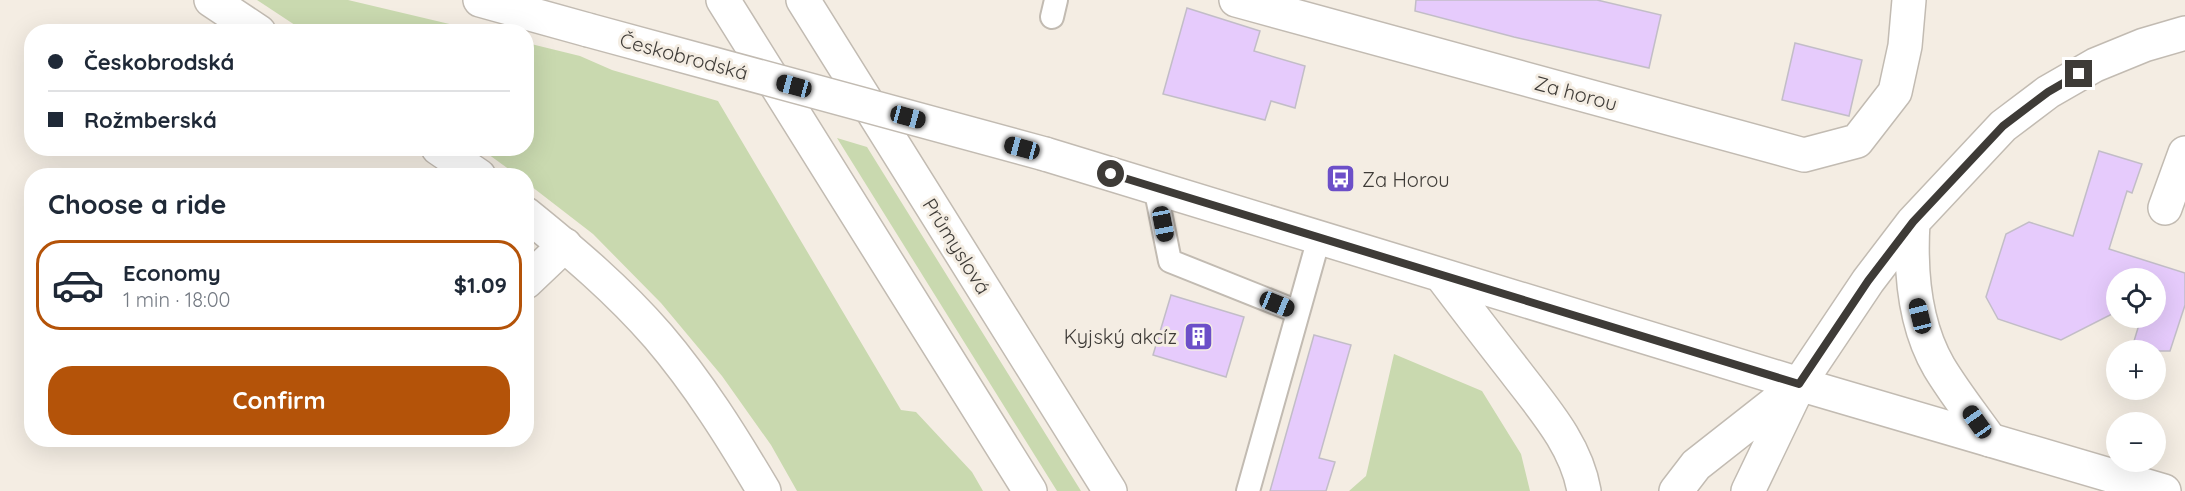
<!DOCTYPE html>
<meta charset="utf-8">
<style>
:root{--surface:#fff;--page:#f6f6f7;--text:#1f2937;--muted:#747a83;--line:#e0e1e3;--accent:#b45309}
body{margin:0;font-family:Quicksand,sans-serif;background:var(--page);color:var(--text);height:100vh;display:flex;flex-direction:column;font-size:22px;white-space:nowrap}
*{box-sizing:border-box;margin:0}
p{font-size:20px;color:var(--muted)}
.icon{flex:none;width:33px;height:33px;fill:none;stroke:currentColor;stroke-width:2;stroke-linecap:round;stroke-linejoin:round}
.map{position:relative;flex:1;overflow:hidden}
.panel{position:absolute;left:24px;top:168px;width:510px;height:279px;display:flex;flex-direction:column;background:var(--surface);border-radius:24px;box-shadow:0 6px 24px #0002}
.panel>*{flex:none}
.banner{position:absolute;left:24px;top:24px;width:510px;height:132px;border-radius:24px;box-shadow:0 6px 24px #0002;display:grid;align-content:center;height:132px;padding:0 24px;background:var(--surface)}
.buttons{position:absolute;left:2106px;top:268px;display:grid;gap:12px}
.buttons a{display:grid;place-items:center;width:60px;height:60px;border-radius:50%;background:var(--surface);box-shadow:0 6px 24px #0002;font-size:30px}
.end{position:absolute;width:27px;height:27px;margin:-14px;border:8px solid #3e3b37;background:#fff;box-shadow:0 0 0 3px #fff}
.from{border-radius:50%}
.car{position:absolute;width:18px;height:36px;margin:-18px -9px;border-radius:8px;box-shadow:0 0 4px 2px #0007;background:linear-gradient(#222 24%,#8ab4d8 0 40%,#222 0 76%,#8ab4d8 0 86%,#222 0)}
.banner b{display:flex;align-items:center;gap:21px;height:57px;font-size:22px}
.banner b+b{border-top:2px solid var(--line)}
.banner i{width:15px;height:15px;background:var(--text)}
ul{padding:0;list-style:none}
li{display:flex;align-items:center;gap:18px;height:90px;margin:0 12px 9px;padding:0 12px;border:3px solid transparent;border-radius:24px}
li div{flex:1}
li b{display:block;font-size:22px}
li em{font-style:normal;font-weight:800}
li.active{border-color:var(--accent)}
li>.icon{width:54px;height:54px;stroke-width:1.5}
h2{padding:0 24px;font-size:27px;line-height:72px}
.button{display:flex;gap:12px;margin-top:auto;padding:12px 24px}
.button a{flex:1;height:69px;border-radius:24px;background:var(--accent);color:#fff;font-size:24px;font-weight:800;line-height:69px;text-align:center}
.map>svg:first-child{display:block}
.green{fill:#c9d9af}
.building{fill:#e6cbfc;stroke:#c2bdc7;stroke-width:1.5}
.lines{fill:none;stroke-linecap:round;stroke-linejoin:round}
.lane-casing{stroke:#c2bbb2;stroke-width:26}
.street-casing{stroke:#c2bbb2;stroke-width:36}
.secondary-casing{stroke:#c2bbb2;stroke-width:36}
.primary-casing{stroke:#c2bbb2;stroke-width:36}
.lane{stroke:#fff;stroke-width:22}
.street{stroke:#fff;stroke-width:33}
.secondary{stroke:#fff;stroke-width:33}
.primary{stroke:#fff;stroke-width:33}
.primary-bridge-casing{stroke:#c2bbb2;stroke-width:36;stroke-linecap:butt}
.primary-bridge{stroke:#fff;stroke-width:33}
.route{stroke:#3e3b37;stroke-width:8}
.labels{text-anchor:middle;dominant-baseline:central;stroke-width:6;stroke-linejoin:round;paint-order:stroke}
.street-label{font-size:20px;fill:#3e3b37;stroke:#f4ede3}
.poi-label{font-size:20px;fill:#3e3b37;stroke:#f4ede3;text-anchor:start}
</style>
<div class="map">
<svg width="2185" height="491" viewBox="0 0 2185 491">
<rect width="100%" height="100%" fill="#f4ede3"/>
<path class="green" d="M 257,0 L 348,0 L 479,31 L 304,31 Z
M 527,43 L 580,56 L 612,70 L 718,101 L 901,410 L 916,412 L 972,472 L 983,491 L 797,491 L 771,445 L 722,376 L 661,303 L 593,234 L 527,183 L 526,176 L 517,175 L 481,149 L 526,148 Z
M 837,138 L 867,147 L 1081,491 L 1057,491 Z
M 1394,354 L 1482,391 L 1521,454 L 1530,491 L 1349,491 L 1366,476 Z"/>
<path class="building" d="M 1416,0 L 1597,0 L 1661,15 L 1649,68 L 1514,37 L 1415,11 Z
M 1187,8 L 1260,31 L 1254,51 L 1305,66 L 1295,108 L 1271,101 L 1265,120 L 1163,94 Z
M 1795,43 L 1862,60 L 1849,116 L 1782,100 Z
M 2099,151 L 2142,164 L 2132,193 L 2127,191 L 2109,249 L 2185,273 L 2185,305 L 2170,351 L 2131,351 L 2141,318 L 2156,318 L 2156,279 L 2116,279 L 2116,312 L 2061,340 L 1998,319 L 1986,297 L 2006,234 L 2029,222 L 2073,236 Z
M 1171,295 L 1244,317 L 1226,377 L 1153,355 Z
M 1314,335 L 1351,345 L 1319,458 L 1335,462 L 1326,491 L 1270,491 Z"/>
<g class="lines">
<defs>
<path id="lane" d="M 1052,17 L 1056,0
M 1155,187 L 1170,261 L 1298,312
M 1248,491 L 1319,238"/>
<path id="street" d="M 1236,0 L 1804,155 L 1857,141 L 1895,92 L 1905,46 L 1909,0
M 2165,208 L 2185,153
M 526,282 L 565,245"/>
<path id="secondary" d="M 1913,222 C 1910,271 1914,324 1939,367 C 1954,392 1973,416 1990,440
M 1799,384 L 1868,281 L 1913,222 L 2003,126 L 2048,92 L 2095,65 L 2144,45 L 2185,33"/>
<path id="primary" d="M 211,0 L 259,32
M 480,0 L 588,30
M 723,0 L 1030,491
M 803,0 L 1110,491
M 438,148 L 479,176
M 1045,154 L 1799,384 L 2164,491
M 526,214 C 573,252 618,290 658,336 C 699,384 732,437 764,491
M 1441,275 C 1465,307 1489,338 1514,370 C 1542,407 1576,444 1584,491
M 1676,491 L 1696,465 L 1799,384
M 1748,491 L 1796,391"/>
</defs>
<use href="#lane" class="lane-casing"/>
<use href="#street" class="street-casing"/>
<use href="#secondary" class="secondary-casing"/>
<use href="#primary" class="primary-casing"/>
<use href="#lane" class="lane"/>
<use href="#street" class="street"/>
<use href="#secondary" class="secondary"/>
<use href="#primary" class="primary"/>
<defs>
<path id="primary-bridge" d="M 588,30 L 1045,154"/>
</defs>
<use href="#primary-bridge" class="primary-bridge-casing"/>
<use href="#primary-bridge" class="primary-bridge"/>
</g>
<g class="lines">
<path class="route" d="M 1111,174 L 1799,384 L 1868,281 L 1913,222 L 2003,126 L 2048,92 L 2079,74"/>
</g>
<defs>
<symbol id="bus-square" viewBox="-11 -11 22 22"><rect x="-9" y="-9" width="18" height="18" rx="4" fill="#6c4fc8" stroke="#f4ede3"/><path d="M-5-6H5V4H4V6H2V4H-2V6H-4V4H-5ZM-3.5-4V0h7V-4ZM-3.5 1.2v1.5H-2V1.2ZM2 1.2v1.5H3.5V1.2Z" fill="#fff"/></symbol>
<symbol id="building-square" viewBox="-11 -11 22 22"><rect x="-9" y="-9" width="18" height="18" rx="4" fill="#6c4fc8" stroke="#f4ede3"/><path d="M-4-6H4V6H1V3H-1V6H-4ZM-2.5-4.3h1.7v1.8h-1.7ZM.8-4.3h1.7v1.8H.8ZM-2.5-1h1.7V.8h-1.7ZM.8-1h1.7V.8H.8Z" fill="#fff"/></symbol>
</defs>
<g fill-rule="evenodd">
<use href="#bus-square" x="1324" y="162" width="33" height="33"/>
<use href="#building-square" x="1182" y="320" width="33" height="33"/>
</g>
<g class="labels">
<g class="street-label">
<text transform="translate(684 56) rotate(15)">Českobrodská</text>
<text transform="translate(1576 93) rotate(15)">Za horou</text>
<text transform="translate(957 246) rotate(58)">Průmyslová</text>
</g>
<g class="poi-label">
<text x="1362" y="179">Za Horou</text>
<text x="1177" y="336" text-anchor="end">Kyjský akcíz</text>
</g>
</g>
</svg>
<div class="buttons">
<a><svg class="icon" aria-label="locate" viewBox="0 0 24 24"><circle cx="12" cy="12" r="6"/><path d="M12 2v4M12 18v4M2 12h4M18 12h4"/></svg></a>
<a>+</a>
<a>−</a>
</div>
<i class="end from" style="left:1111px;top:174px"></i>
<i class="end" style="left:2079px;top:74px"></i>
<i class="car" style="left:794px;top:86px;rotate:285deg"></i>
<i class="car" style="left:908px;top:117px;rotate:105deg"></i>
<i class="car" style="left:1022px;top:148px;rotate:285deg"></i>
<i class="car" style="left:1163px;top:224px;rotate:169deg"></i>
<i class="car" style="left:1277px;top:304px;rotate:112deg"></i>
<i class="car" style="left:1920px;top:316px;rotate:346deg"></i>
<i class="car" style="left:1977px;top:422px;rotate:325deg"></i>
<div class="banner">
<b><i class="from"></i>Českobrodská</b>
<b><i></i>Rožmberská</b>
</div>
<section class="panel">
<h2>Choose a ride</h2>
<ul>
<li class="active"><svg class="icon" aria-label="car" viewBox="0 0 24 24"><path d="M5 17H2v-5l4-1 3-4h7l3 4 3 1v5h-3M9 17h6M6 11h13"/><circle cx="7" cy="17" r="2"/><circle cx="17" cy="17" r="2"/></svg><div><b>Economy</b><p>1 min · 18:00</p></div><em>$1.09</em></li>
</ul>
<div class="button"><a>Confirm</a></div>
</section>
</div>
